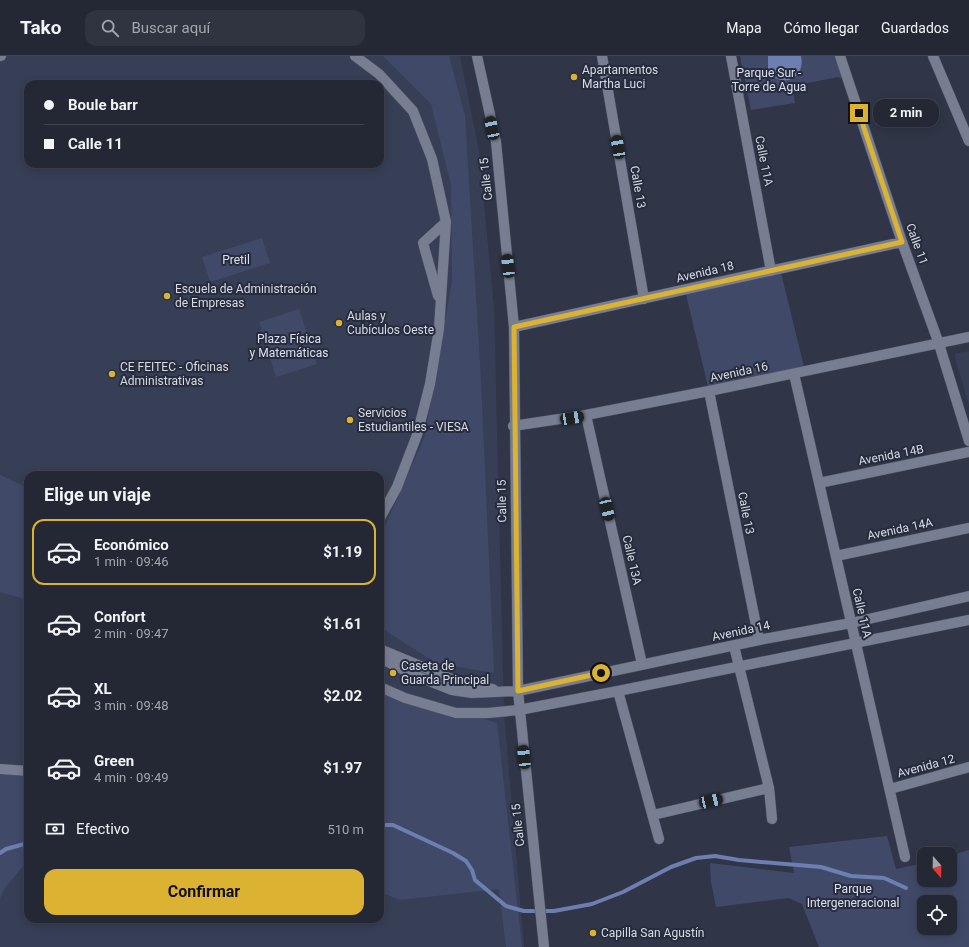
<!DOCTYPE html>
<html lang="es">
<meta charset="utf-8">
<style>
:root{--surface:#242835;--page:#303441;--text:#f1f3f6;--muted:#a3a6ad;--line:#414450;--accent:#dcb233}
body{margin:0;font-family:Roboto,sans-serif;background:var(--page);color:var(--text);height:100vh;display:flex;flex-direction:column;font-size:15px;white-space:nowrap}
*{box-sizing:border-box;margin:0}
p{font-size:13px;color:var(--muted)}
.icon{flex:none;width:22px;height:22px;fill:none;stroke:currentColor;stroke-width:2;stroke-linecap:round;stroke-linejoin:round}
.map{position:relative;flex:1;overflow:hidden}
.sheet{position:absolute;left:24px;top:415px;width:360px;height:452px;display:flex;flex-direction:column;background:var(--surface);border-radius:12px;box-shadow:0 2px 10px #0003,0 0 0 1px var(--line)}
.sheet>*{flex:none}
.banner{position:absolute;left:24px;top:24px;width:360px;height:88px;border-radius:12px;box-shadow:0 2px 10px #0003,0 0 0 1px var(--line);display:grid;align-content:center;height:88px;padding:0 20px;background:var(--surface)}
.needle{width:26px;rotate:160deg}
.controls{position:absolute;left:917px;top:791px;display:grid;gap:8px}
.controls a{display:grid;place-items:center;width:40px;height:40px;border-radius:8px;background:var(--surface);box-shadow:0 2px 10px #0003,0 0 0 1px var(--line);font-size:20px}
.end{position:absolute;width:18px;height:18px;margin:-9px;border:5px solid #dcb233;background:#111;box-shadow:0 0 0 2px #111}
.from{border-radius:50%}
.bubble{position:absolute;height:28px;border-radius:12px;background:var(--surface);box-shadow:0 2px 10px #0003,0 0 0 1px var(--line);font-size:13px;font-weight:700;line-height:28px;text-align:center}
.car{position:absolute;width:12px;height:24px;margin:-12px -6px;border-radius:5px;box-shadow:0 0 3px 1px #0007;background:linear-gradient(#222 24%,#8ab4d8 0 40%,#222 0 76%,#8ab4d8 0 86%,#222 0)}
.banner b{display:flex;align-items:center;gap:14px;height:38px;font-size:15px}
.banner b+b{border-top:1px solid var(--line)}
.banner i{width:10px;height:10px;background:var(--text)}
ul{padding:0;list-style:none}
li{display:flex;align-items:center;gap:12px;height:66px;margin:0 8px 6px;padding:0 12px;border:2px solid transparent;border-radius:12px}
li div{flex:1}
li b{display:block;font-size:15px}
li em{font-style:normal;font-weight:700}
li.selected{border-color:var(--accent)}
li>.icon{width:36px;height:36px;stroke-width:1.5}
h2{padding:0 20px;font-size:18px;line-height:48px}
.pay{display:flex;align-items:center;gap:10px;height:44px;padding:0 20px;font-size:15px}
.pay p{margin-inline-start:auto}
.action{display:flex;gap:8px;margin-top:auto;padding:8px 20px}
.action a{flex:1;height:46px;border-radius:12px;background:var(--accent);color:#111;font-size:16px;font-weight:700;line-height:46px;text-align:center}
header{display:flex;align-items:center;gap:24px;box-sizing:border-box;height:56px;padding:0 20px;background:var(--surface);border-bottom:1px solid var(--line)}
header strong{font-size:19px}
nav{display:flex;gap:22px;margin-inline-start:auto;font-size:14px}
.search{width:280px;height:36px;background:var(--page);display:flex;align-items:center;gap:10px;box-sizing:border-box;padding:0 14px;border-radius:12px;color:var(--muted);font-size:15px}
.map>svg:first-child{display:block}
.built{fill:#373f56;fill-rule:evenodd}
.green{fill:#404a68;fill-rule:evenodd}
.water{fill:#6d7eb0}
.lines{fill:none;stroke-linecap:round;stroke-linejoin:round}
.stream{stroke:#6d7eb0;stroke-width:4}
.street-casing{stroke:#4d5261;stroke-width:11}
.street{stroke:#777e92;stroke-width:10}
.route{stroke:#dcb233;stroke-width:5}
.poi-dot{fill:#dcb233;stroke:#262c3d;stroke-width:1.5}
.labels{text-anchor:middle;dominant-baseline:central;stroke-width:4;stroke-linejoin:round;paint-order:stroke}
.poi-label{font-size:12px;fill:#d7dbe6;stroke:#262c3d;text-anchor:start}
.park-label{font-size:12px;fill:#dbe1f0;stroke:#262c3d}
.street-label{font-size:12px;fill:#d7dbe6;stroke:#262c3d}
</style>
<header>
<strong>Tako</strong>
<div class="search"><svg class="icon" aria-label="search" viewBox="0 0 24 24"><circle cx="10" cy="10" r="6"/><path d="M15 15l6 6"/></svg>Buscar aquí</div>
<nav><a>Mapa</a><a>Cómo llegar</a><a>Guardados</a></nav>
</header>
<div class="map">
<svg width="969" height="891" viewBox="0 0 969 891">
<rect width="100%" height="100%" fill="#303647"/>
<path class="built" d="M 0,0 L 460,0 L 479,95 L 494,252 L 504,656 L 524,891 L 0,891 ZM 28,28 L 380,28 L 380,108 L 28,108 ZM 28,419 L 380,419 L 380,863 L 28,863 Z
M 969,295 L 969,349 L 954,298 Z"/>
<path class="green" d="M 383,0 L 449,0 L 465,60 L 481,325 L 494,617 L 436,607 L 380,571 L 380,481 L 425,380 L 452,226 L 451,129 L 431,48 Z
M 740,0 L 835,0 L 843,23 L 838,21 L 792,30 L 795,47 L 751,54 Z
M 262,182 L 270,207 L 210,226 L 202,201 Z
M 780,213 L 805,315 L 709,335 L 685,234 Z
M 299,253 L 317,308 L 276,321 L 259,266 Z
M 0,419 L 28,432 L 28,544 L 0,536 Z
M 380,629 L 497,667 L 522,891 L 506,891 L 499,833 L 400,844 L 380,836 Z
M 0,713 L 28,714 L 28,809 L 24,809 L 4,833 L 0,843 Z
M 887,780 L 896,813 L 924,807 L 924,824 L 950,824 L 950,800 L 969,794 L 969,891 L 819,891 L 802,848 L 789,842 L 716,851 L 711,826 L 710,807 L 794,817 L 789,791 ZM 924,846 L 950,846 L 950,872 L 924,872 Z"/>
<path class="water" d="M 768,0 L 801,0 C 806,23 780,34 768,14 Z"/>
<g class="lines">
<path class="stream" d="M 380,769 L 393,769 L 453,797 L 466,805 L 472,814 L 475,824 L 506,850 L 524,855 L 554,855 L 592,848 L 623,836 L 671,811 L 696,802 L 715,800 L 739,804 L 821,811 L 851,820 L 884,822 L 906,832
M 0,797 L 6,793 L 28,787"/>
<defs>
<path id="street" d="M 0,0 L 1,0
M 355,0 L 379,18 L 413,55 L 432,103 L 446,166 L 439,273 L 430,328 L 417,379 L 397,431 L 380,462
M 477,0 L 496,86 L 514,271 L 518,635 L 544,891
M 602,0 L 644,243
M 731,0 L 771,215
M 840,0 L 902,186 L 939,288 L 969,385
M 933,0 L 969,85
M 438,240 L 423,187 L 446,166
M 514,271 L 902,186
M 794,318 L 905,801
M 709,335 L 759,584
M 586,359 L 642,608
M 513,370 L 586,359 L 709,335 L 969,281
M 819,427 L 969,396
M 836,500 L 969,472
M 734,590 L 769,732 L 772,763
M 380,593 L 454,624 L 493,633
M 380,602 L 414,619 L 452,634 L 472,637 L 518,635 L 759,584 L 851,567 L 969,540
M 380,631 L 405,642 L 456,657 L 488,657 L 519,654 L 618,635 L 969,564
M 618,635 L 659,783
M 0,713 L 28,715
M 890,733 L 969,711
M 653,759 L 769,732"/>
</defs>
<use href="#street" class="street-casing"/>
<use href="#street" class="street"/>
</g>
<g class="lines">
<path class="route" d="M 601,617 L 518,635 L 514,271 L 902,186 L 859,57"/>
</g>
<g class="poi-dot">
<circle cx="574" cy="21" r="4"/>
<circle cx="167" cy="240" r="4"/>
<circle cx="339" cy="267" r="4"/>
<circle cx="112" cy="318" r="4"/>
<circle cx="350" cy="364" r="4"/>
<circle cx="393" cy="617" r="4"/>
<circle cx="593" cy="877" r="4"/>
</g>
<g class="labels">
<g class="poi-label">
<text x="582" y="14">Apartamentos<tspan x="582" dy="14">Martha Luci</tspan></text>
<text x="175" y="233">Escuela de Administración<tspan x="175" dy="14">de Empresas</tspan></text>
<text x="347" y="260">Aulas y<tspan x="347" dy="14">Cubículos Oeste</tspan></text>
<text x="120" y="311">CE FEITEC - Oficinas<tspan x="120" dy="14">Administrativas</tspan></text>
<text x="358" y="357">Servicios<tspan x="358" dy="14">Estudiantiles - VIESA</tspan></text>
<text x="401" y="610">Caseta de<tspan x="401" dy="14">Guarda Principal</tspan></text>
<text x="601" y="877">Capilla San Agustín</text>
</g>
<g class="park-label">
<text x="769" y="17">Parque Sur -<tspan x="769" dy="14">Torre de Agua</tspan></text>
<text x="236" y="204">Pretil</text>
<text x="289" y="283">Plaza Física<tspan x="289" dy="14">y Matemáticas</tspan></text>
<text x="853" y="833">Parque<tspan x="853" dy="14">Intergeneracional</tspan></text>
</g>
<g class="street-label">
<text transform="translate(764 105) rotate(79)">Calle 11A</text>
<text transform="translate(486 123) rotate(-96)">Calle 15</text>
<text transform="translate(638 131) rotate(80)">Calle 13</text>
<text transform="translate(917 188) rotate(70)">Calle 11</text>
<text transform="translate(705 216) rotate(-13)">Avenida 18</text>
<text transform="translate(739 316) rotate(-12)">Avenida 16</text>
<text transform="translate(891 399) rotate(-11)">Avenida 14B</text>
<text transform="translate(502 445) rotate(-91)">Calle 15</text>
<text transform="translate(746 457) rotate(79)">Calle 13</text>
<text transform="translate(900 473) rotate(-12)">Avenida 14A</text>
<text transform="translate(632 504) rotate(77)">Calle 13A</text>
<text transform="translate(862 557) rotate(77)">Calle 11A</text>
<text transform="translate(741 575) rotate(-12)">Avenida 14</text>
<text transform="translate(926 710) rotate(-15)">Avenida 12</text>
<text transform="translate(518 769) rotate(-96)">Calle 15</text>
</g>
</g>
</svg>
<div class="controls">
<a><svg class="needle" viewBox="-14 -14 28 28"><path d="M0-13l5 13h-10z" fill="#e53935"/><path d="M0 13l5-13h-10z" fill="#a3a6ad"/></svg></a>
<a><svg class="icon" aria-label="locate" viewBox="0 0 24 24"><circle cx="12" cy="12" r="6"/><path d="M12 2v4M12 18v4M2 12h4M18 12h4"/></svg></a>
</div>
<i class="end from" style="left:601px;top:617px"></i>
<i class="end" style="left:859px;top:57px"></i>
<div class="bubble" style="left:873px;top:43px;width:66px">2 min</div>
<i class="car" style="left:492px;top:72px;rotate:348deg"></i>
<i class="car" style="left:618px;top:91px;rotate:350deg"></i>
<i class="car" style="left:508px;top:210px;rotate:354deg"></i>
<i class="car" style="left:572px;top:362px;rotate:81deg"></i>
<i class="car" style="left:607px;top:453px;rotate:167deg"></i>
<i class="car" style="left:524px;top:701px;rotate:354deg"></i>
<i class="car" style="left:711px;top:745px;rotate:77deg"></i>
<div class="banner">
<b><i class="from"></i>Boule barr</b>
<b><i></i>Calle 11</b>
</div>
<section class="sheet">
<h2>Elige un viaje</h2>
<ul>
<li class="selected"><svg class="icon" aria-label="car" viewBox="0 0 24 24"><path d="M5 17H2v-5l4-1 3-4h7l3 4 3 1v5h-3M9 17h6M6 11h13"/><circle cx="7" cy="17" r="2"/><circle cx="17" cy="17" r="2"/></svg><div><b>Económico</b><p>1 min · 09:46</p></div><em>$1.19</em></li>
<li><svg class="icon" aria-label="car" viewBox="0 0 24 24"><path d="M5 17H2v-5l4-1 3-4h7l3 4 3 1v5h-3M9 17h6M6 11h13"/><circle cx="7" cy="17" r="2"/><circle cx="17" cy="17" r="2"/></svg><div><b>Confort</b><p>2 min · 09:47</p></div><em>$1.61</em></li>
<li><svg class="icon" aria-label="car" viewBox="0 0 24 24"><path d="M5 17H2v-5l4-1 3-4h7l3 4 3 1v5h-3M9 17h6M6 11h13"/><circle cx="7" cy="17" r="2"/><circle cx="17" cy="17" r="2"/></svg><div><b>XL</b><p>3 min · 09:48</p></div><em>$2.02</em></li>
<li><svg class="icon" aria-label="car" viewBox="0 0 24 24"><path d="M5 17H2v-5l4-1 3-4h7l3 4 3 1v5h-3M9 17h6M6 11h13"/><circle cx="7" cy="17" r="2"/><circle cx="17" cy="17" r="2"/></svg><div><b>Green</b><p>4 min · 09:49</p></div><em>$1.97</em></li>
</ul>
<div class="pay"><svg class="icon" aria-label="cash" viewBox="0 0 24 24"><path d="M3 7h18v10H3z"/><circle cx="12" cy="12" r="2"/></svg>Efectivo<p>510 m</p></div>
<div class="action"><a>Confirmar</a></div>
</section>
</div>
